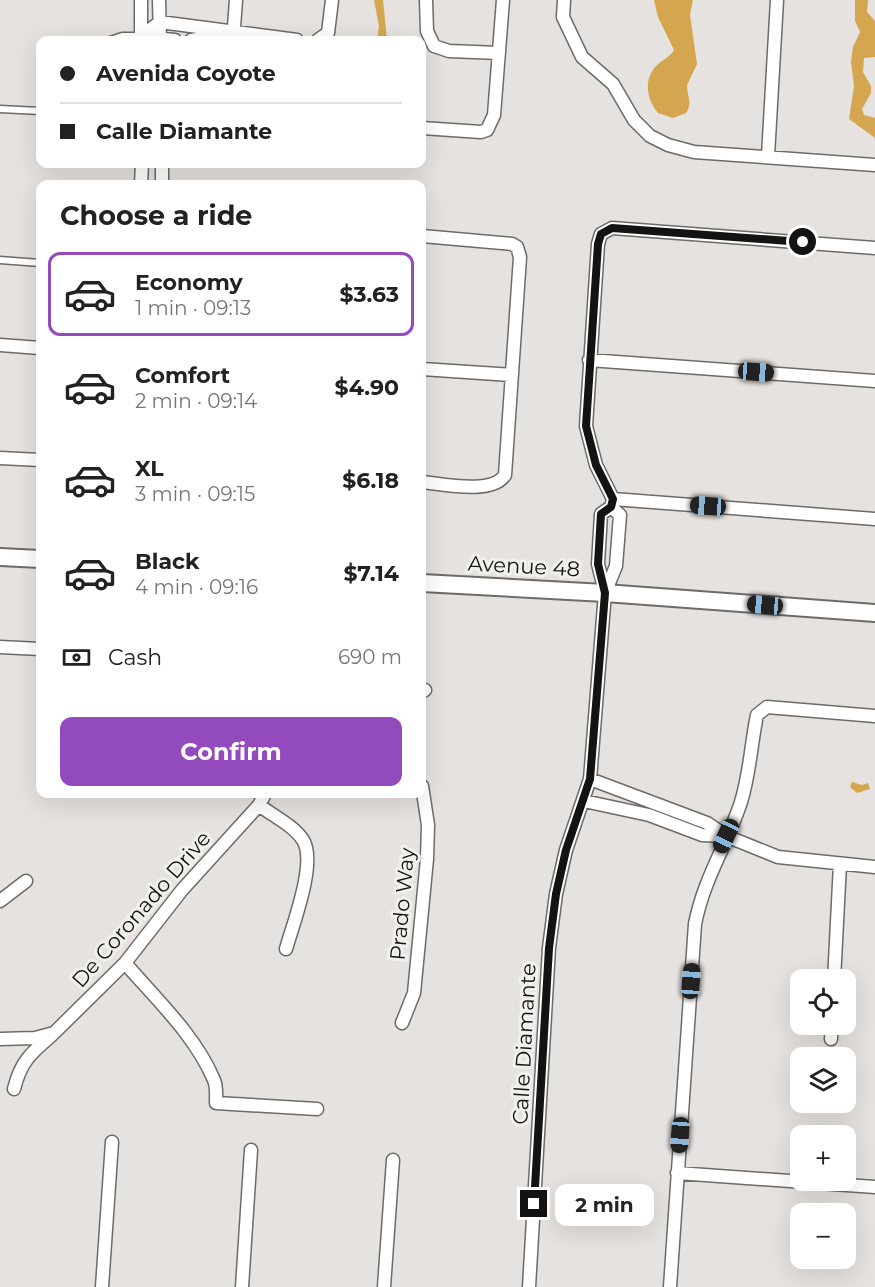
<!DOCTYPE html>
<meta charset="utf-8">
<style>
:root{--surface:#fff;--page:#f2f2f2;--text:#222;--muted:#767676;--line:#e0e0e0;--accent:#924abc}
body{margin:0;font-family:Montserrat,sans-serif;background:var(--page);color:var(--text);height:100vh;display:flex;flex-direction:column;font-size:22px;white-space:nowrap}
*{box-sizing:border-box;margin:0}
p{font-size:20px;color:var(--muted)}
.icon{flex:none;width:33px;height:33px;fill:none;stroke:currentColor;stroke-width:2;stroke-linecap:round;stroke-linejoin:round}
.map{position:relative;flex:1;overflow:hidden}
.panel{position:absolute;left:36px;top:180px;width:390px;height:618px;display:flex;flex-direction:column;background:var(--surface);border-radius:12px;box-shadow:0 6px 24px #0002}
.panel>*{flex:none}
.guide{position:absolute;left:36px;top:36px;width:390px;height:132px;border-radius:12px;box-shadow:0 6px 24px #0002;display:grid;align-content:center;height:132px;padding:0 24px;background:var(--surface)}
.fabs{position:absolute;left:790px;top:969px;display:grid;gap:12px}
.fabs a{display:grid;place-items:center;width:66px;height:66px;border-radius:12px;background:var(--surface);box-shadow:0 6px 24px #0002;font-size:30px}
.end{position:absolute;width:27px;height:27px;margin:-14px;border:8px solid #141312;background:#fff;box-shadow:0 0 0 3px #fff}
.from{border-radius:50%}
.bubble{position:absolute;height:42px;border-radius:12px;background:var(--surface);box-shadow:0 6px 24px #0002;font-size:20px;font-weight:700;line-height:42px;text-align:center}
.car{position:absolute;width:18px;height:36px;margin:-18px -9px;border-radius:8px;box-shadow:0 0 4px 2px #0007;background:linear-gradient(#222 24%,#8ab4d8 0 40%,#222 0 76%,#8ab4d8 0 86%,#222 0)}
.guide b{display:flex;align-items:center;gap:21px;height:57px;font-size:22px}
.guide b+b{border-top:2px solid var(--line)}
.guide i{width:15px;height:15px;background:var(--text)}
ul{padding:0;list-style:none}
li{display:flex;align-items:center;gap:18px;height:84px;margin:0 12px 9px;padding:0 12px;border:3px solid transparent;border-radius:12px}
li div{flex:1}
li b{display:block;font-size:22px}
li em{font-style:normal;font-weight:700}
li.current{border-color:var(--accent)}
li>.icon{width:54px;height:54px;stroke-width:1.5}
h2{padding:0 24px;font-size:27px;line-height:72px}
.pay{display:flex;align-items:center;gap:15px;height:66px;padding:0 24px;font-size:22px}
.pay p{margin-inline-start:auto}
.action{display:flex;gap:12px;margin-top:auto;padding:12px 24px}
.action a{flex:1;height:69px;border-radius:12px;background:var(--accent);color:#fff;font-size:24px;font-weight:700;line-height:69px;text-align:center}
.map>svg:first-child{display:block}
.water{fill:#d4a64f}
.lines{fill:none;stroke-linecap:round;stroke-linejoin:round}
.lane-casing{stroke:#6d6b68;stroke-width:9}
.street-casing{stroke:#6d6b68;stroke-width:15}
.secondary-casing{stroke:#6d6b68;stroke-width:20}
.lane{stroke:#fff;stroke-width:6}
.street{stroke:#fff;stroke-width:12}
.secondary{stroke:#fff;stroke-width:16}
.route{stroke:#141312;stroke-width:8}
.labels{text-anchor:middle;dominant-baseline:central;stroke-width:6;stroke-linejoin:round;paint-order:stroke}
.street-label{font-size:21px;fill:#141312;stroke:#f2f0ec}
</style>
<div class="map">
<svg width="875" height="1287" viewBox="0 0 875 1287">
<rect width="100%" height="100%" fill="#e5e2df"/>
<path class="water" d="M 374,0 L 383,0 L 387,40 L 377,40 L 379,26 Z
M 654,0 L 693,0 L 690,15 L 697,64 L 687,85 C 687,97 693,102 686,113 L 673,118 L 658,113 C 647,100 643,80 656,66 C 662,60 670,57 674,50 L 658,17 Z
M 855,0 L 868,0 L 867,12 L 875,21 L 875,57 L 864,58 L 863,72 L 871,86 L 871,93 L 862,109 L 864,115 L 875,118 L 875,138 L 849,119 L 854,86 L 851,62 L 853,47 L 860,32 L 855,21 Z
M 852,782 L 862,785 L 868,783 L 870,789 L 857,793 L 850,787 Z"/>
<g class="lines">
<defs>
<path id="lane" d="M 110,40 L 122,36 L 141,36
M 0,109 L 40,111
M 0,260 L 40,263"/>
<path id="street" d="M 141,0 L 141,40
M 159,0 L 160,40
M 426,0 L 427,31 L 434,46 L 449,51 L 499,53
M 564,0 L 563,17 L 582,57 L 613,84 L 634,120 L 650,136 L 668,145 L 694,152 L 875,165
M 141,36 L 160,22 L 297,40
M 154,38 L 175,40
M 191,40 L 223,35
M 233,40 L 236,0
M 318,40 L 328,33 L 332,0
M 422,128 L 481,132 L 487,130 L 494,115 L 503,0
M 768,156 L 777,0
M 141,184 L 142,164
M 162,184 L 162,164
M 422,236 L 512,244 L 517,247 L 520,257 L 505,475 C 492,495 443,484 422,482
M 0,345 L 40,348
M 589,360 L 875,381
M 422,369 L 512,375
M 0,458 L 40,460
M 613,499 L 875,519
M 605,592 L 598,564 L 601,514 L 611,507 L 613,499 L 596,465 L 586,426 L 598,244 L 601,234 L 612,228 L 875,248
M 0,647 L 40,649
M 422,692 L 425,690
M 590,779 L 707,823 L 726,836 L 778,857 L 875,867
M 584,801 L 649,815 L 702,835 L 725,836
M 259,805 C 273,816 293,825 303,840 C 317,862 293,924 286,949
M 0,901 L 26,881
M 125,963 C 156,999 195,1035 214,1080 C 217,1087 216,1096 216,1103 L 317,1109
M 834,980 L 840,864
M 402,1023 L 414,993 L 427,859 L 428,825 L 422,786
M 0,1039 L 35,1038 L 54,1033 L 125,963 L 182,890 L 259,805 L 265,794
M 831,1039 L 832,1024
M 14,1089 C 21,1061 31,1053 52,1035
M 677,1173 L 875,1187
M 102,1287 L 112,1142
M 242,1287 L 251,1150
M 384,1287 L 393,1160
M 529,1287 L 549,948 L 556,894 L 566,850 L 590,779 L 605,593 L 616,566 L 620,515 L 611,507
M 670,1287 L 695,924 C 704,878 727,845 741,802 C 750,773 751,744 757,715 L 767,707 L 875,716"/>
<path id="secondary" d="M 0,557 L 40,559
M 422,583 L 605,593 L 875,613"/>
</defs>
<use href="#lane" class="lane-casing"/>
<use href="#street" class="street-casing"/>
<use href="#secondary" class="secondary-casing"/>
<use href="#lane" class="lane"/>
<use href="#street" class="street"/>
<use href="#secondary" class="secondary"/>
</g>
<g class="lines">
<path class="route" d="M 534,1204 L 549,948 L 556,894 L 566,850 L 590,779 L 605,593 L 598,564 L 601,514 L 611,507 L 613,499 L 596,465 L 586,426 L 598,244 L 601,234 L 612,228 L 803,242"/>
</g>
<g class="labels">
<g class="street-label">
<text transform="translate(524 566) rotate(3)">Avenue 48</text>
<text transform="translate(402 904) rotate(-85)">Prado Way</text>
<text transform="translate(141 909) rotate(-49)">De Coronado Drive</text>
<text transform="translate(524 1044) rotate(-87)">Calle Diamante</text>
</g>
</g>
</svg>
<div class="fabs">
<a><svg class="icon" aria-label="locate" viewBox="0 0 24 24"><circle cx="12" cy="12" r="6"/><path d="M12 2v4M12 18v4M2 12h4M18 12h4"/></svg></a>
<a><svg class="icon" aria-label="layers" viewBox="0 0 24 24"><path d="M12 4l9 5-9 5-9-5zM3 14l9 5 9-5"/></svg></a>
<a>+</a>
<a>−</a>
</div>
<i class="end from" style="left:803px;top:242px"></i>
<i class="end" style="left:534px;top:1204px"></i>
<div class="bubble" style="left:555px;top:1184px;width:99px">2 min</div>
<i class="car" style="left:756px;top:372px;rotate:94deg"></i>
<i class="car" style="left:708px;top:506px;rotate:274deg"></i>
<i class="car" style="left:765px;top:605px;rotate:275deg"></i>
<i class="car" style="left:726px;top:836px;rotate:205deg"></i>
<i class="car" style="left:691px;top:981px;rotate:4deg"></i>
<i class="car" style="left:680px;top:1135px;rotate:184deg"></i>
<div class="guide">
<b><i class="from"></i>Avenida Coyote</b>
<b><i></i>Calle Diamante</b>
</div>
<section class="panel">
<h2>Choose a ride</h2>
<ul>
<li class="current"><svg class="icon" aria-label="car" viewBox="0 0 24 24"><path d="M5 17H2v-5l4-1 3-4h7l3 4 3 1v5h-3M9 17h6M6 11h13"/><circle cx="7" cy="17" r="2"/><circle cx="17" cy="17" r="2"/></svg><div><b>Economy</b><p>1 min · 09:13</p></div><em>$3.63</em></li>
<li><svg class="icon" aria-label="car" viewBox="0 0 24 24"><path d="M5 17H2v-5l4-1 3-4h7l3 4 3 1v5h-3M9 17h6M6 11h13"/><circle cx="7" cy="17" r="2"/><circle cx="17" cy="17" r="2"/></svg><div><b>Comfort</b><p>2 min · 09:14</p></div><em>$4.90</em></li>
<li><svg class="icon" aria-label="car" viewBox="0 0 24 24"><path d="M5 17H2v-5l4-1 3-4h7l3 4 3 1v5h-3M9 17h6M6 11h13"/><circle cx="7" cy="17" r="2"/><circle cx="17" cy="17" r="2"/></svg><div><b>XL</b><p>3 min · 09:15</p></div><em>$6.18</em></li>
<li><svg class="icon" aria-label="car" viewBox="0 0 24 24"><path d="M5 17H2v-5l4-1 3-4h7l3 4 3 1v5h-3M9 17h6M6 11h13"/><circle cx="7" cy="17" r="2"/><circle cx="17" cy="17" r="2"/></svg><div><b>Black</b><p>4 min · 09:16</p></div><em>$7.14</em></li>
</ul>
<div class="pay"><svg class="icon" aria-label="cash" viewBox="0 0 24 24"><path d="M3 7h18v10H3z"/><circle cx="12" cy="12" r="2"/></svg>Cash<p>690 m</p></div>
<div class="action"><a>Confirm</a></div>
</section>
</div>
